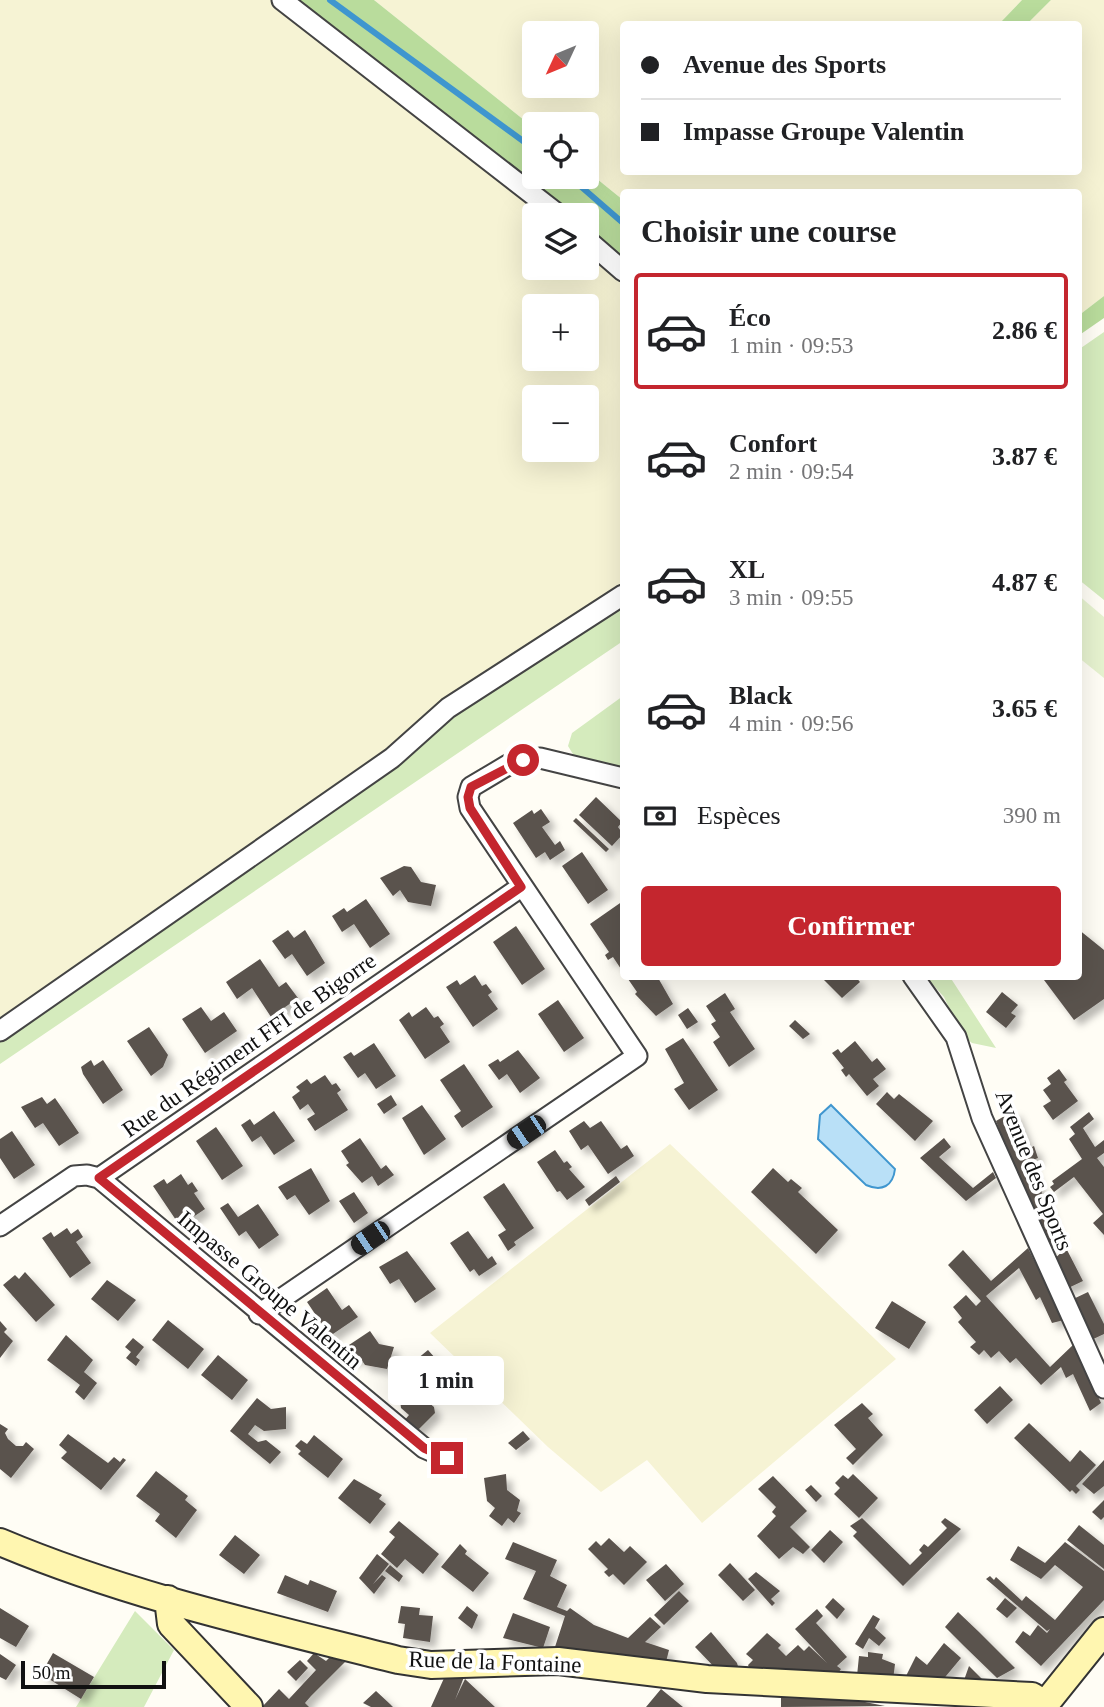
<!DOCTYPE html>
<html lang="fr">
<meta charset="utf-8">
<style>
:root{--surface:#fff;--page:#f2f2f2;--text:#202124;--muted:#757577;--line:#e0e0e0;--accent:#c4262e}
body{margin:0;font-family:"Times New Roman",serif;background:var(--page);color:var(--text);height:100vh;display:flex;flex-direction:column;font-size:26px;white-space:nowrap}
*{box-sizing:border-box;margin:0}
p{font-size:23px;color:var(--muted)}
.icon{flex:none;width:38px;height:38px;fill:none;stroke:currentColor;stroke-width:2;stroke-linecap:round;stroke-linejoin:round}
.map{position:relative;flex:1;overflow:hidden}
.details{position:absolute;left:620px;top:189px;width:462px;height:791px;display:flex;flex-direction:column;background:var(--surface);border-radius:7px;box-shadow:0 7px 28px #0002}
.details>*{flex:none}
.top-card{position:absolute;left:620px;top:21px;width:462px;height:154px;border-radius:7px;box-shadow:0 7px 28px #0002;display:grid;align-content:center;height:154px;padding:0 21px;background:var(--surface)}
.needle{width:46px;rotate:226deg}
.fabs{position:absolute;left:522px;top:21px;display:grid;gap:14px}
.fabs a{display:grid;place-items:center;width:77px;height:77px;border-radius:7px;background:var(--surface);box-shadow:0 7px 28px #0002;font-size:35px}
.scale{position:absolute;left:21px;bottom:18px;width:145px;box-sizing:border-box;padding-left:7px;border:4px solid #111;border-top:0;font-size:19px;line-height:24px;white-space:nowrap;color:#111;-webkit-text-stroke:5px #fff;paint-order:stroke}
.end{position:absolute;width:32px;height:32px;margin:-16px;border:9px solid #c4262e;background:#fff;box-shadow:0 0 0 4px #fff}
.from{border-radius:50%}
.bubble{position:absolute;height:49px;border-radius:7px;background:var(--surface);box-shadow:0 7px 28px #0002;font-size:23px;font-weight:700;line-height:49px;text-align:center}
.car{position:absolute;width:21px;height:42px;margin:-21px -10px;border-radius:9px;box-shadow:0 0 5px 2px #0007;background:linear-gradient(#222 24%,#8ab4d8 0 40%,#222 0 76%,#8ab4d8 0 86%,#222 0)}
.top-card b{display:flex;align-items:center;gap:24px;height:66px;font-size:26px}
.top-card b+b{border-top:2px solid var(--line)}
.top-card i{width:18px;height:18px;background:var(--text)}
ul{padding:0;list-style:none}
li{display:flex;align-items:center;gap:21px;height:116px;margin:0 14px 10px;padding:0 7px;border:4px solid transparent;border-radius:7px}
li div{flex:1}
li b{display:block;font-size:26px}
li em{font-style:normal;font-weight:700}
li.current{border-color:var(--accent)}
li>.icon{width:63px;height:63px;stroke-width:1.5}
h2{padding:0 21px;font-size:32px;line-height:84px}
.pay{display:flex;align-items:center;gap:18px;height:77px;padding:0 21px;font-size:26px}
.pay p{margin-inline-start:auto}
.primary-button{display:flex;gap:14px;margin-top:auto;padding:14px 21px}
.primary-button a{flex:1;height:80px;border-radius:7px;background:var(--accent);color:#fff;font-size:28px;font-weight:700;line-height:80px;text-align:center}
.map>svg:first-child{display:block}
.farmland{fill:#f6f3d4;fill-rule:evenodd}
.green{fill:#d5ebbd}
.forest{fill:#b9dc9c}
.pitch{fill:#e6f2cf}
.water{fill:#b9e0f7;stroke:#3f96cf;stroke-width:2}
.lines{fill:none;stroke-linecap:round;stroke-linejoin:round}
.stream{stroke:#3f96cf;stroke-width:6}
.building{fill:#5a524d;filter:url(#shadow)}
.street-casing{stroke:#444;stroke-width:23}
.secondary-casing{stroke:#333;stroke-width:30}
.street{stroke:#fff;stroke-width:19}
.secondary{stroke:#fff6b0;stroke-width:26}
.route{stroke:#c4262e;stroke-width:9}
.labels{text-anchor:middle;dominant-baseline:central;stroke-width:7;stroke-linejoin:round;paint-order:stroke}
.street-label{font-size:23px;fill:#111;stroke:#fff}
</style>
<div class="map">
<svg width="1104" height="1707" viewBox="0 0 1104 1707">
<defs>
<filter id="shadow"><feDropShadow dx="6" dy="6" stdDeviation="3.5" flood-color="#0004"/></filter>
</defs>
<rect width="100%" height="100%" fill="#fffdf5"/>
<path class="farmland" d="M 0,0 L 296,0 L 569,215 L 534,215 L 534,268 L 586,268 L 586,229 L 623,258 L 623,585 L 444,702 L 371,767 L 0,1024 ZM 534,306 L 586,306 L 586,359 L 534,359 ZM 534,397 L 586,397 L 586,450 L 534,450 Z
M 374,0 L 1022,0 L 999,24 L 623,24 L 623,172 L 1078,172 L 1078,24 L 1027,24 L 1051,0 L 1104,0 L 1104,296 L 1078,316 L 1078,192 L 623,192 L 623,200 L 586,170 L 586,124 L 534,124 L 534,128 ZM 534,33 L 586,33 L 586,86 L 534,86 Z
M 670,1144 L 896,1359 L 702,1523 L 647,1460 L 601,1492 L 548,1447 L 430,1333 Z"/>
<path class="green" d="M 1104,332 L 1104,600 L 1078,579 L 1078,350 Z
M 623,585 L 623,641 L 0,1064 L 0,1024 L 371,767 L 444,702 Z
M 623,696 L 623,769 L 576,759 L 568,746 L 572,733 Z
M 926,977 L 950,977 L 996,1048 L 972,1043 L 961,1034 L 944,997 Z
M 135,1611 L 174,1650 L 144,1707 L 76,1707 Z"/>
<path class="forest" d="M 296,0 L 374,0 L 534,128 L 534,177 L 586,177 L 586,170 L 623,200 L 623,258 L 586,229 L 586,215 L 569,215 Z
M 1022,0 L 1051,0 L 1027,24 L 999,24 Z
M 1104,296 L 1104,318 L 1078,336 L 1078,316 Z"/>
<path class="pitch" d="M 1078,595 L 1104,617 L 1104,678 L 1078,657 Z"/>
<path class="water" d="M 831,1105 L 895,1169 C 893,1186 882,1192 866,1185 L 818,1139 L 820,1115 Z"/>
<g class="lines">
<path class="stream" d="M 330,0 L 534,149
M 570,177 L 623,223"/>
</g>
<path class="building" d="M 596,797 L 622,822 L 618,827 L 623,834 L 612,846 L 579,815 Z
M 541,809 L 550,822 L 542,827 L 555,845 L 560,841 L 565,850 L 550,860 L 545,852 L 536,858 L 513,823 L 532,810 L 534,814 Z
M 576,818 L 609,849 L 606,852 L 573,821 Z
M 582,852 L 608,890 L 588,904 L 562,866 Z
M 404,866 L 411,867 L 421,882 L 436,885 L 431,906 L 408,902 L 400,890 L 393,896 L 380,878 Z
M 366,899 L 390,934 L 370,948 L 354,924 L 342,932 L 332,916 L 344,908 L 347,912 Z
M 623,901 L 623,968 L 621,969 L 613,957 L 608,960 L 605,955 L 609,952 L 590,924 Z
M 516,926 L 545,969 L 522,985 L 493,942 Z
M 1078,929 L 1104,950 L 1104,999 L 1074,1020 L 1044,980 L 1048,976 L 1078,976 Z
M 288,930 L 294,938 L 305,930 L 325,963 L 307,976 L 292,954 L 285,959 L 272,941 Z
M 260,959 L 279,987 L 286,982 L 298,998 L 271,1017 L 252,988 L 237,999 L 226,982 Z
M 475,975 L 482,986 L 486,984 L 492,992 L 488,995 L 498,1009 L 473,1027 L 446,987 L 457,980 L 460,985 Z
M 632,976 L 657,976 L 673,1004 L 656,1016 L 635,994 L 637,992 L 628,979 Z
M 820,976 L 855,976 L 860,982 L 842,998 Z
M 1002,992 L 1018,1005 L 1011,1013 L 1016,1016 L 1006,1028 L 986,1012 Z
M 725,993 L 735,1009 L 730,1012 L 755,1049 L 729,1067 L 713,1042 L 720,1037 L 711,1024 L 716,1021 L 706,1006 Z
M 558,1000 L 584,1038 L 564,1052 L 538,1014 Z
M 201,1007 L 211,1021 L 224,1012 L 237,1031 L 205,1053 L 182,1019 Z
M 426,1007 L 434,1018 L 438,1016 L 444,1024 L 440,1027 L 450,1042 L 425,1059 L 399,1020 L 409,1012 L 412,1017 Z
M 688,1008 L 698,1022 L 687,1029 L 678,1015 Z
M 795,1020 L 810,1034 L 803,1039 L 789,1026 Z
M 149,1027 L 168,1055 L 163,1067 L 151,1076 L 127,1041 Z
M 683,1038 L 718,1090 L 689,1110 L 674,1089 L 684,1083 L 665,1049 Z
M 855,1041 L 872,1062 L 877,1058 L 886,1069 L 873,1079 L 879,1086 L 867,1096 L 849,1074 L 846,1077 L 841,1070 L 844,1068 L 832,1053 L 838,1049 L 841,1053 Z
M 374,1043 L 396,1076 L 376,1089 L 365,1073 L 358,1078 L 343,1057 L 351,1052 L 354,1056 Z
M 518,1050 L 540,1078 L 520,1093 L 507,1074 L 499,1080 L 488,1065 L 498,1059 L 500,1062 Z
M 91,1060 L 94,1066 L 103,1060 L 123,1090 L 103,1104 L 83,1074 L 81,1067 Z
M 464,1064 L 493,1107 L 462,1128 L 454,1116 L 461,1111 L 440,1080 Z
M 1059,1069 L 1067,1080 L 1064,1082 L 1078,1101 L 1053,1120 L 1043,1106 L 1051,1101 L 1043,1090 L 1051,1084 L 1047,1078 Z
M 325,1075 L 332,1085 L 336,1083 L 341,1090 L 337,1093 L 348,1110 L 315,1131 L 307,1119 L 315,1114 L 308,1104 L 300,1110 L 292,1097 L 300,1091 L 296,1087 L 307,1079 L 311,1084 Z
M 887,1092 L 894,1099 L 899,1094 L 933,1121 L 915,1141 L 876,1104 Z
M 391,1095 L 397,1105 L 384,1114 L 377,1104 Z
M 42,1097 L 47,1104 L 55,1098 L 79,1133 L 59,1146 L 43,1123 L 35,1128 L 21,1107 Z
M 422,1105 L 446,1139 L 424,1155 L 402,1118 Z
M 1015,1110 L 1030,1148 L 1034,1146 L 1038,1158 L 1030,1161 L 1059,1239 L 1044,1250 L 996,1121 Z
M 274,1111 L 295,1141 L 274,1155 L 261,1136 L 252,1142 L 241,1125 L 250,1119 L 254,1125 Z
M 1089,1112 L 1094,1119 L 1083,1128 L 1095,1147 L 1104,1140 L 1104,1153 L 1097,1158 L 1104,1167 L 1104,1235 L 1093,1223 L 1103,1214 L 1074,1177 L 1054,1192 L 1050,1187 L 1054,1184 L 1052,1181 L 1082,1159 L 1069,1139 L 1075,1134 L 1070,1127 Z
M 584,1121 L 590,1128 L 601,1121 L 621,1149 L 627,1145 L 634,1156 L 608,1174 L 588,1145 L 581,1150 L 569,1131 Z
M 216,1127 L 243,1166 L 222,1180 L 196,1141 Z
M 12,1131 L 35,1165 L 14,1179 L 0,1158 L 0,1139 Z
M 360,1138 L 381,1169 L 386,1165 L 394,1175 L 378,1186 L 372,1176 L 362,1183 L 346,1165 L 349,1163 L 341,1151 Z
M 944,1138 L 951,1147 L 939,1157 L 973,1188 L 993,1172 L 996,1178 L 966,1201 L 920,1158 Z
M 555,1150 L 564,1163 L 567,1161 L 572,1167 L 569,1169 L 585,1187 L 567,1200 L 560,1191 L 557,1192 L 537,1162 Z
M 311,1168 L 330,1201 L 309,1215 L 295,1195 L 287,1200 L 278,1187 Z
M 773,1168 L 788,1182 L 791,1179 L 802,1188 L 798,1192 L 838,1230 L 816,1254 L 751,1192 Z
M 181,1174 L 188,1185 L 192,1182 L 198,1191 L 194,1193 L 205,1209 L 180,1226 L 153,1186 L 164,1179 L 167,1184 Z
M 616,1176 L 620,1182 L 589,1206 L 585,1200 Z
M 504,1183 L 534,1228 L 514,1242 L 516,1245 L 508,1251 L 498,1235 L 506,1230 L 483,1197 Z
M 354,1192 L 368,1213 L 354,1223 L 339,1201 Z
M 228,1203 L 238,1217 L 258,1204 L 279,1235 L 259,1249 L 246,1231 L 239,1236 L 220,1208 Z
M 67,1228 L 71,1234 L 78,1229 L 83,1237 L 76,1242 L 91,1263 L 70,1278 L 42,1238 L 51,1232 L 54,1237 Z
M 468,1231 L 488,1259 L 492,1256 L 497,1264 L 479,1276 L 474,1269 L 470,1272 L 450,1243 Z
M 1028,1248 L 1064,1320 L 1052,1323 L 1040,1297 L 1036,1300 L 1019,1268 L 986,1296 L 1050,1367 L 1074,1344 L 1101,1403 L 1090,1411 L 1073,1374 L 1066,1378 L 1061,1367 L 1041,1385 L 1016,1358 L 1010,1363 L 999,1351 L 991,1358 L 984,1350 L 979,1355 L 970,1347 L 976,1342 L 958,1322 L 962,1318 L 953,1307 L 966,1295 L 976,1306 L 981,1301 L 948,1265 L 963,1250 L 991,1281 Z
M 1066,1248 L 1083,1281 L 1064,1290 L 1051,1262 Z
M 407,1251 L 436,1289 L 415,1303 L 399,1279 L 390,1284 L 379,1267 Z
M 25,1272 L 55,1305 L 36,1322 L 3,1285 L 15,1275 L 19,1279 Z
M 107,1280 L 136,1300 L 118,1321 L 91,1299 Z
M 327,1288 L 342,1310 L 349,1305 L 358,1317 L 330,1336 L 307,1302 Z
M 1088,1292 L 1104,1324 L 1104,1334 L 1089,1341 L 1069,1301 Z
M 892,1301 L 926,1322 L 909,1349 L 875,1328 Z
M 168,1320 L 204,1349 L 188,1369 L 152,1340 Z
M 0,1321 L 7,1329 L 4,1332 L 13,1341 L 0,1358 Z
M 370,1331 L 379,1344 L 394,1347 L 387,1369 L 365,1365 L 359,1356 L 352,1362 L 343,1349 Z
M 66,1335 L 93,1360 L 84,1372 L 97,1383 L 84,1400 L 75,1392 L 80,1385 L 47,1360 Z
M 133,1338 L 144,1347 L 136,1357 L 140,1360 L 136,1366 L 126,1358 L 131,1352 L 125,1347 Z
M 428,1350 L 436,1359 L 424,1369 L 417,1359 Z
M 218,1355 L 248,1380 L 232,1400 L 201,1375 Z
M 420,1381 L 422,1397 L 434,1407 L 435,1413 L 416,1432 L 403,1422 L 409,1415 L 401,1408 L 398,1385 Z
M 1000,1386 L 1013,1400 L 987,1424 L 974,1410 Z
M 257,1398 L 271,1409 L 286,1407 L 286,1429 L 264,1431 L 255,1425 L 248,1434 L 258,1442 L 266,1440 L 281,1452 L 270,1464 L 230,1431 Z
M 862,1403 L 873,1414 L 868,1418 L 883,1435 L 853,1465 L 846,1458 L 856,1449 L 834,1425 Z
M 1029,1423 L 1070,1462 L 1080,1450 L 1096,1465 L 1076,1486 L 1080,1490 L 1076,1494 L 1072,1490 L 1070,1492 L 1014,1438 Z
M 0,1424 L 8,1429 L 5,1433 L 8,1439 L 16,1446 L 23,1446 L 26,1442 L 34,1449 L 11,1478 L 0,1469 Z
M 523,1431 L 530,1439 L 516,1450 L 508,1443 Z
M 68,1434 L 108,1463 L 114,1457 L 120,1462 L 123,1458 L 126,1460 L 101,1490 L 61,1458 L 67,1452 L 59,1445 Z
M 314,1435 L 343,1459 L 328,1478 L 298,1454 L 301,1451 L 295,1446 L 301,1440 L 307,1444 Z
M 1104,1460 L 1104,1486 L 1094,1494 L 1082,1484 Z
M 156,1471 L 188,1496 L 185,1500 L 197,1510 L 176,1538 L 155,1521 L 160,1514 L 136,1496 Z
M 506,1474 L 507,1490 L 520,1500 L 517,1511 L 521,1513 L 514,1523 L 508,1518 L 502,1526 L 489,1516 L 495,1508 L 487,1501 L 484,1478 Z
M 853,1474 L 878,1498 L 859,1518 L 834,1494 L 840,1488 L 835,1483 L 843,1475 L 848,1479 Z
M 773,1476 L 807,1511 L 790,1527 L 810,1547 L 803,1554 L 793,1547 L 779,1559 L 757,1536 L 776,1516 L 772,1512 L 776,1507 L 758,1489 Z
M 354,1479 L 382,1495 L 379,1499 L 386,1504 L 370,1524 L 338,1498 Z
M 811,1485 L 822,1496 L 816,1502 L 805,1490 Z
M 1104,1500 L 1104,1517 L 1101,1520 L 1092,1512 Z
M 862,1518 L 910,1565 L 922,1553 L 919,1550 L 924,1544 L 928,1547 L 947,1528 L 941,1522 L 945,1518 L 961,1529 L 903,1586 L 853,1536 L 857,1532 L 850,1526 Z
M 399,1521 L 439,1554 L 423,1574 L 405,1559 L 397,1568 L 381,1554 L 395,1537 L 389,1532 Z
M 1079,1525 L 1104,1545 L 1104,1569 L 1067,1540 Z
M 830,1530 L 843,1542 L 824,1563 L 811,1550 Z
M 235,1535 L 260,1555 L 244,1574 L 219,1555 Z
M 609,1538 L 624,1552 L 630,1546 L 647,1562 L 624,1585 L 613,1574 L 609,1577 L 604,1572 L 608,1569 L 588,1549 L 596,1541 L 601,1546 Z
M 513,1542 L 557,1560 L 550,1576 L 567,1585 L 557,1607 L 567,1611 L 570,1608 L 594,1625 L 628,1638 L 650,1617 L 661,1627 L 645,1642 L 669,1650 L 665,1666 L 554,1650 L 565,1616 L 523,1599 L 536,1571 L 505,1559 Z
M 1065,1542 L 1104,1571 L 1104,1600 L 1041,1666 L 1015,1642 L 1023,1631 L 1030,1636 L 1038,1625 L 1047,1633 L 1050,1629 L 1047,1631 L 986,1579 L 990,1576 L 994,1580 L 996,1577 L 1022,1601 L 1026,1596 L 1055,1620 L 1083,1587 L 1055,1565 L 1041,1579 L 1010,1560 L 1018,1546 L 1045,1563 Z
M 460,1544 L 467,1551 L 465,1554 L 489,1573 L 473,1592 L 441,1567 Z
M 377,1554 L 389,1564 L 373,1584 L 382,1575 L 386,1578 L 374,1594 L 359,1578 Z
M 730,1563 L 755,1590 L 743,1601 L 718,1575 Z
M 666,1564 L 684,1584 L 665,1601 L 646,1580 Z
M 390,1565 L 403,1576 L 399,1582 L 385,1571 Z
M 756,1572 L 780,1591 L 771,1599 L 775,1603 L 772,1606 L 748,1579 Z
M 285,1575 L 308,1585 L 310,1580 L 337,1591 L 328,1612 L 277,1593 Z
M 679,1591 L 689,1601 L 664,1625 L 654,1615 Z
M 833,1598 L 845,1609 L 837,1619 L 825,1607 Z
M 1005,1598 L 1017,1608 L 1007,1618 L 996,1609 Z
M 401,1606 L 420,1608 L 419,1615 L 433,1616 L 430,1642 L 403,1638 L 405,1624 L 398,1623 Z
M 467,1606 L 478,1615 L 472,1629 L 458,1618 Z
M 0,1608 L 29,1626 L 16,1647 L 0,1638 Z
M 817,1609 L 823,1616 L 816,1623 L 847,1657 L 837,1666 L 841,1669 L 836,1676 L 751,1672 L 748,1665 L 753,1660 L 746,1654 L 767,1633 L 781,1645 L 778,1648 L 786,1656 L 798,1645 L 804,1651 L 809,1646 L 827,1663 L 795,1629 Z
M 958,1612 L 979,1632 L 1015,1668 L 997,1678 L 964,1646 L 945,1627 Z
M 513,1613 L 550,1627 L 543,1648 L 503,1638 Z
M 873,1615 L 880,1619 L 875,1628 L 886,1638 L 879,1646 L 869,1638 L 863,1649 L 855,1644 Z
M 711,1632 L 737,1663 L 740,1673 L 719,1672 L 695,1647 Z
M 944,1643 L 961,1658 L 941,1682 L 905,1678 L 916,1656 L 927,1665 Z
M 868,1652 L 883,1654 L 882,1659 L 895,1664 L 893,1680 L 857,1676 L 859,1656 L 868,1657 Z
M 53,1653 L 94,1677 L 81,1699 L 41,1674 Z
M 314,1653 L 326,1661 L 330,1657 L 345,1662 L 311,1696 L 305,1703 L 309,1707 L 262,1707 L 279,1689 L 289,1699 L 316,1670 L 307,1661 Z
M 0,1654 L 16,1665 L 6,1680 L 0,1677 Z
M 300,1660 L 308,1668 L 296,1681 L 287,1672 Z
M 969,1666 L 986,1683 L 963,1683 Z
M 445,1676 L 464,1677 L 455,1700 L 465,1679 L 495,1707 L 431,1707 Z
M 661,1689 L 683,1707 L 646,1707 Z
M 376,1691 L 390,1704 L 393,1707 L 371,1707 L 363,1703 Z
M 781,1698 L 850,1699 L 885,1706 L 781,1707 Z"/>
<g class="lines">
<defs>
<path id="street" d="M 282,0 L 559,215
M 586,239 L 623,271
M 913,976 L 956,1037 L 982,1118 L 1104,1388
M 0,1031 L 392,758 L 448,708 L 623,595
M 99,1178 L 424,1448 L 447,1458
M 0,1226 L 74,1176 L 87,1175 L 99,1178 L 521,887
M 259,1314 L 637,1056 L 470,808 L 468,797 L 471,787 L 508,765 L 540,758 L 623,778"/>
<path id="secondary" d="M 0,1542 C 128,1596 264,1626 398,1660 L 431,1665 L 558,1661 L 707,1679 L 1032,1696 L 1045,1704
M 168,1599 L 171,1624 L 249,1707
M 1043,1707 L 1104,1631"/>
</defs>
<use href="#street" class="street-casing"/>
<use href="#secondary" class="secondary-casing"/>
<use href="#street" class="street"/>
<use href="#secondary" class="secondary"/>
</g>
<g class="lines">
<path class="route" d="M 447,1458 L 424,1448 L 99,1178 L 521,887 L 470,808 L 468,797 L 471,787 L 523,760"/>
</g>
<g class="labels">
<g class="street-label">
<text transform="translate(249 1045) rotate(-35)">Rue du Régiment FFI de Bigorre</text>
<text transform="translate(1034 1170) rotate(68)">Avenue des Sports</text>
<text transform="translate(270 1290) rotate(40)">Impasse Groupe Valentin</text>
<text transform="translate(495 1662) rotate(2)">Rue de la Fontaine</text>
</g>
</g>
</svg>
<div class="fabs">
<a><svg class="needle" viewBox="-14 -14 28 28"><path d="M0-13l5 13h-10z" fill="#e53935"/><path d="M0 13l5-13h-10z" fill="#757577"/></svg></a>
<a><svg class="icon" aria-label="locate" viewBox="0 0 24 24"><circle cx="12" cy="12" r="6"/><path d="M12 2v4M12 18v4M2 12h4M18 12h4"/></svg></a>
<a><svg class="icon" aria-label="layers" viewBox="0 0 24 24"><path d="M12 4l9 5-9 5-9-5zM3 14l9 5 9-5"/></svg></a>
<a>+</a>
<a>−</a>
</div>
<div class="scale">50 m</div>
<i class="end from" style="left:523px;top:760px"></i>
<i class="end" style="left:447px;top:1458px"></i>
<div class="bubble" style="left:388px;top:1356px;width:116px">1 min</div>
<i class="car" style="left:526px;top:1132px;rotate:236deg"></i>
<i class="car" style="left:370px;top:1238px;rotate:236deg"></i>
<div class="top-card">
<b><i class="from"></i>Avenue des Sports</b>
<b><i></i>Impasse Groupe Valentin</b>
</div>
<section class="details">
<h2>Choisir une course</h2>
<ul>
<li class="current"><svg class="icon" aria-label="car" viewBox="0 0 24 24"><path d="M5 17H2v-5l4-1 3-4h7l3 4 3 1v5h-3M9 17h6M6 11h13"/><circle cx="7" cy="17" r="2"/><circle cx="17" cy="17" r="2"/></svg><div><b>Éco</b><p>1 min · 09:53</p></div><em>2.86 €</em></li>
<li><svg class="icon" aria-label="car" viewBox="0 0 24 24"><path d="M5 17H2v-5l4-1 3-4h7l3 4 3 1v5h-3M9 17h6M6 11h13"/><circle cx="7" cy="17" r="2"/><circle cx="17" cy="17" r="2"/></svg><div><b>Confort</b><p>2 min · 09:54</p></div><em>3.87 €</em></li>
<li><svg class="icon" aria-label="car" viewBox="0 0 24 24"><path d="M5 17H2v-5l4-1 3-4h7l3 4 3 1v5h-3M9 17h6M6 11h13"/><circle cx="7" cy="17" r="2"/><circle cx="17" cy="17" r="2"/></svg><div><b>XL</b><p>3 min · 09:55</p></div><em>4.87 €</em></li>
<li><svg class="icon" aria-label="car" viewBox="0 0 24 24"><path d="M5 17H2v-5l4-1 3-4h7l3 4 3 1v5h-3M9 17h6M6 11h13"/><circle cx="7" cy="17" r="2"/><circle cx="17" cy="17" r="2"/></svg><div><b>Black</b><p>4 min · 09:56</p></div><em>3.65 €</em></li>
</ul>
<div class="pay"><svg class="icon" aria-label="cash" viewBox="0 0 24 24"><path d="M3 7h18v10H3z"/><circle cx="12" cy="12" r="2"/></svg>Espèces<p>390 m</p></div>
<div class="primary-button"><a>Confirmer</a></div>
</section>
</div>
